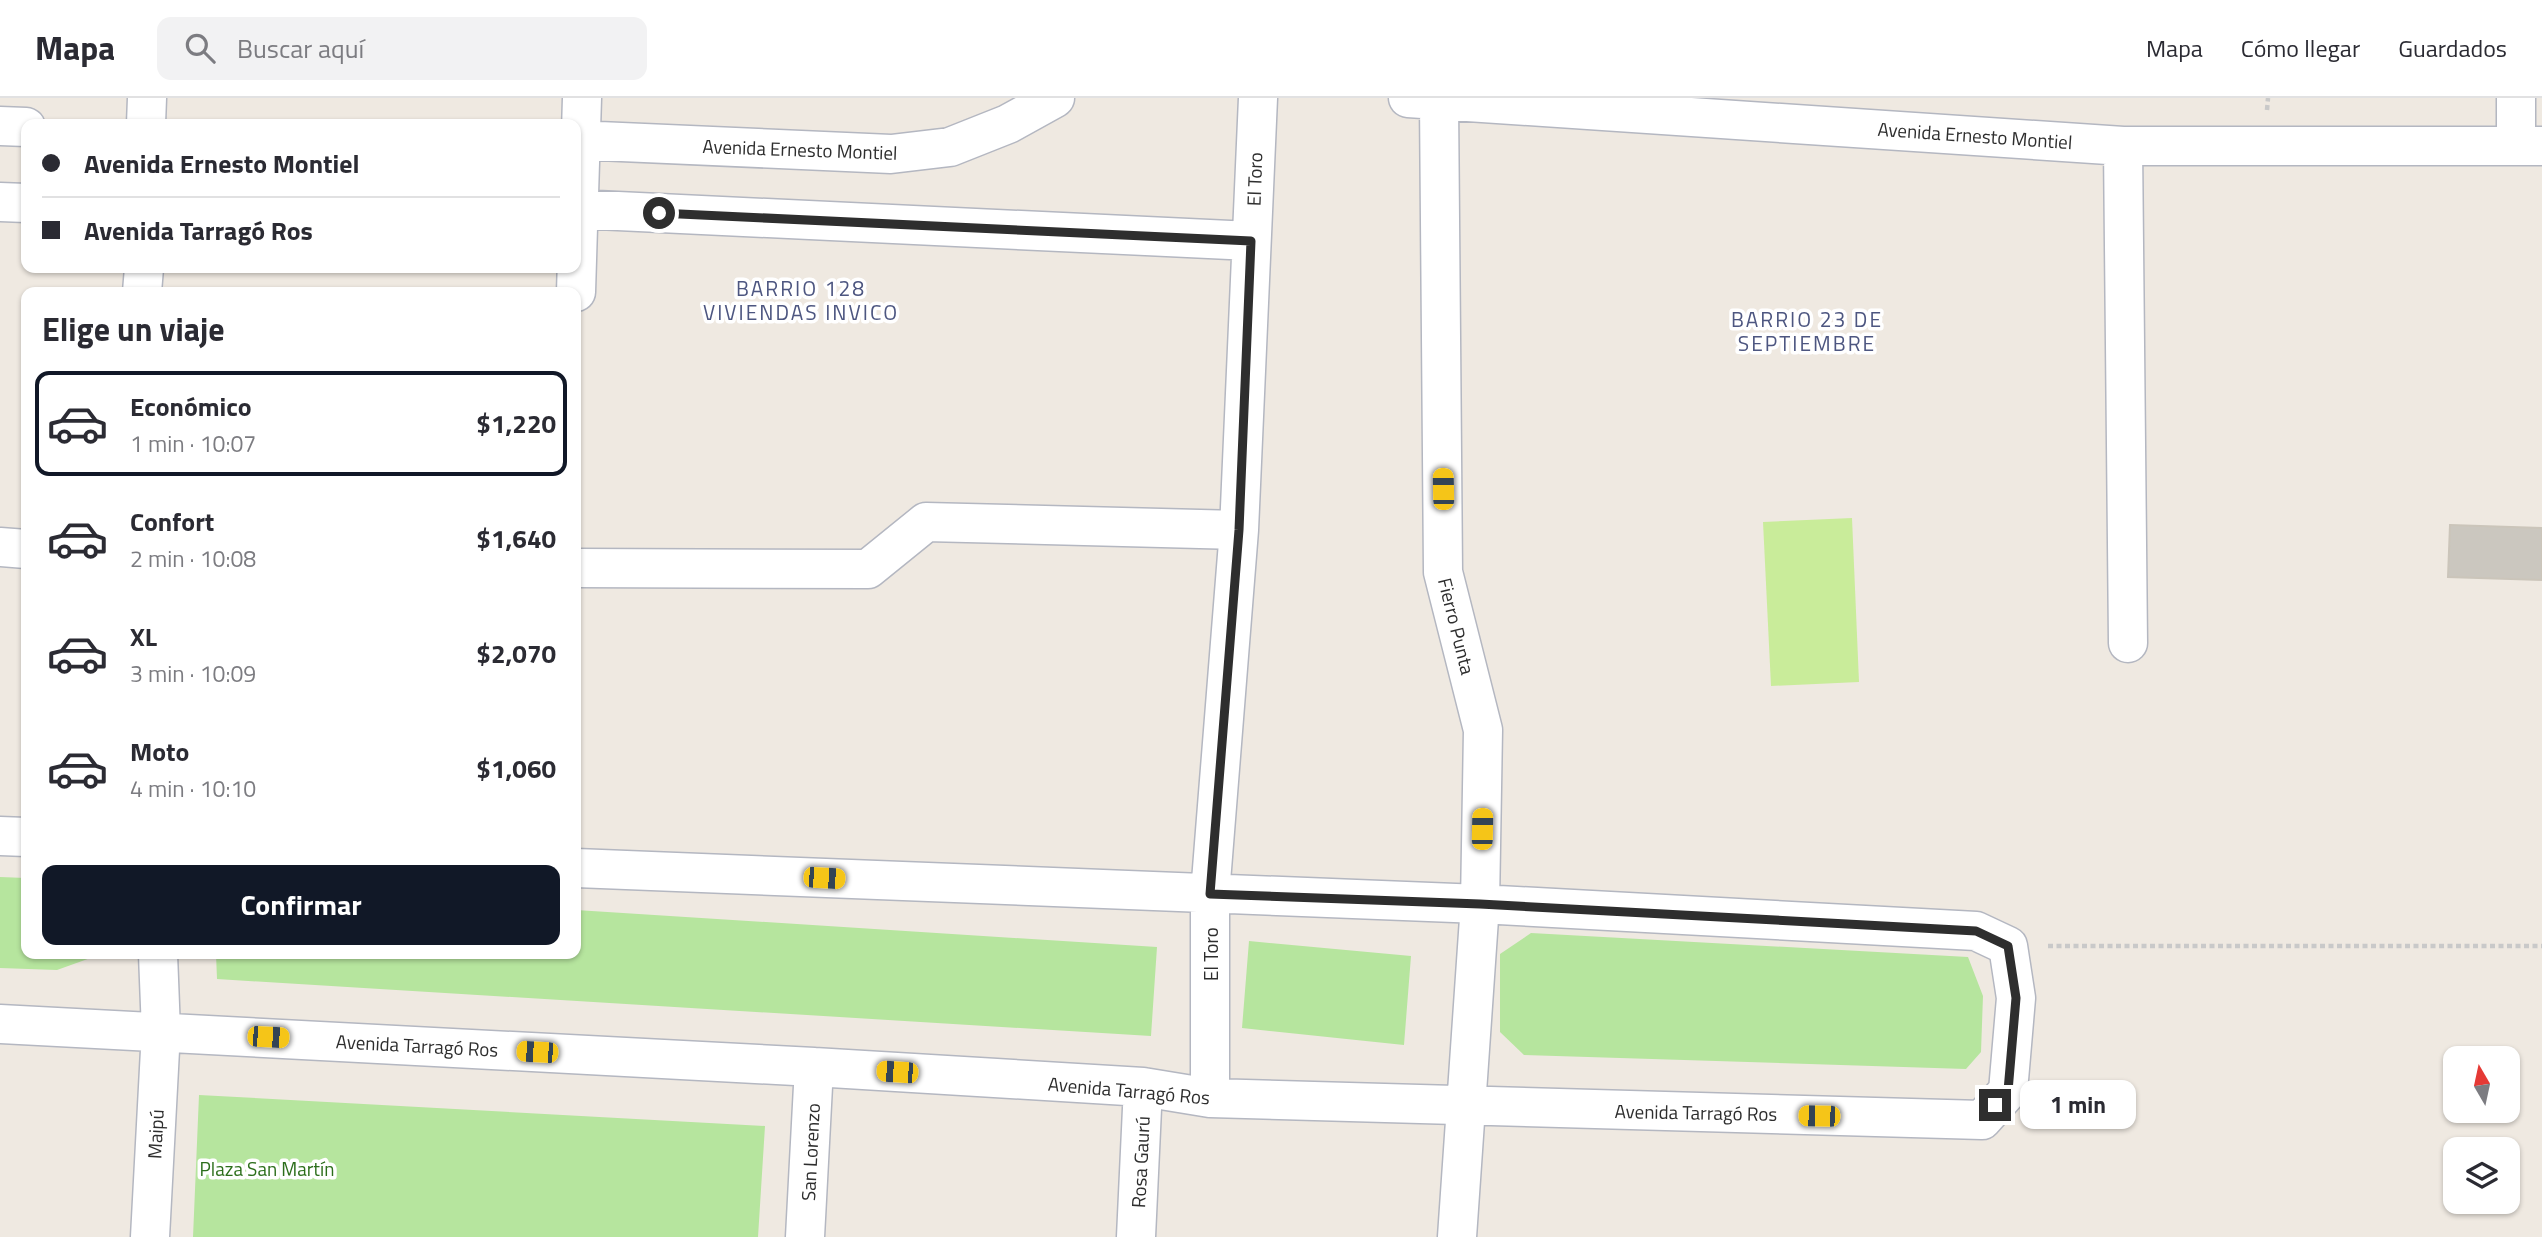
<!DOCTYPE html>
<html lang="es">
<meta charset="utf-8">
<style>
:root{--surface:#fff;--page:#f2f2f3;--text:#2b2b33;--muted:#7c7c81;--line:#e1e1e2;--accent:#111827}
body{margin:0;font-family:"Titillium Web",sans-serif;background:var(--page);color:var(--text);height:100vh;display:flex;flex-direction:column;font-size:26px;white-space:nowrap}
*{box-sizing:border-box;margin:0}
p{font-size:23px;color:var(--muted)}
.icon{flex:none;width:38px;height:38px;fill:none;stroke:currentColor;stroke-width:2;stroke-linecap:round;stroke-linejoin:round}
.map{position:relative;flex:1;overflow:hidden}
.sheet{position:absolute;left:21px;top:189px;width:560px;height:672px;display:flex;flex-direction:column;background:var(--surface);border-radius:14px;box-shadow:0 2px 5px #0004}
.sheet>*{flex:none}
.banner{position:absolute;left:21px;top:21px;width:560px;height:154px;border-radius:14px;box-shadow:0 2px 5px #0004;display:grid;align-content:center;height:154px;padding:0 21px;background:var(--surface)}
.needle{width:46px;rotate:351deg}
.tools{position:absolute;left:2443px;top:948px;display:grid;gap:14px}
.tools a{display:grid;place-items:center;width:77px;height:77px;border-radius:14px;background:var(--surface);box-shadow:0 2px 5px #0004;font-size:35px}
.end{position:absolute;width:32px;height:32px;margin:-16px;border:9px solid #2e2e2e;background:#fff;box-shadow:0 0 0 4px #fff}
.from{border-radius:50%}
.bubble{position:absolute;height:49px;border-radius:14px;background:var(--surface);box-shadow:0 2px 5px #0004;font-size:23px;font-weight:700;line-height:49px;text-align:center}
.car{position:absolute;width:21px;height:42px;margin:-21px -10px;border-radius:9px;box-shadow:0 0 5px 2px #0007;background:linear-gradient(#f5c518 24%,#345 0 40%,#f5c518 0 76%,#345 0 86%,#f5c518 0)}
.banner b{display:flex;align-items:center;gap:24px;height:66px;font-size:26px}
.banner b+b{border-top:2px solid var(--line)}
.banner i{width:18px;height:18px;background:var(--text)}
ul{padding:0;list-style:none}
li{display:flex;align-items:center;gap:21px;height:105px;margin:0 14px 10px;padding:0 7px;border:4px solid transparent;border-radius:14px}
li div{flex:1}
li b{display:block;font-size:26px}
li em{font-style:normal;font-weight:700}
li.current{border-color:var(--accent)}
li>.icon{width:63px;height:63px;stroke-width:1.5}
h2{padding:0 21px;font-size:32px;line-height:84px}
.action{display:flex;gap:14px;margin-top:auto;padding:14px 21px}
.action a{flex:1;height:80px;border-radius:14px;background:var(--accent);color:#fff;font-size:28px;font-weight:700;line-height:80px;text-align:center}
header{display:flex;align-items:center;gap:42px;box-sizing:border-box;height:98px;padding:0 35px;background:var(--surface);border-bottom:2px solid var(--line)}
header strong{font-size:33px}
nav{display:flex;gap:38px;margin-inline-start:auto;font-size:24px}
.search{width:490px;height:63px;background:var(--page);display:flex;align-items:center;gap:18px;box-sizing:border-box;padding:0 24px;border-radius:14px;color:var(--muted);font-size:26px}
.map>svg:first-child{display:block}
.green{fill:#b6e59e}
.pitch{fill:#c9ec9a}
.building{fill:#cbc7bf;stroke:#cbc5ba;stroke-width:2}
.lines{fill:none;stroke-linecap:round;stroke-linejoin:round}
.minor-casing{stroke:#b4b7c1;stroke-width:41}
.path{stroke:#c9c9c9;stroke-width:4.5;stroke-dasharray:5 3.5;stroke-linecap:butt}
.minor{stroke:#fff;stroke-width:38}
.route{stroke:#2e2e2e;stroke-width:9}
.labels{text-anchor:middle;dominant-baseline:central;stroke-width:7;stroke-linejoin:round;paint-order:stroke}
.street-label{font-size:19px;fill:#2e2e2e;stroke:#fff}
.park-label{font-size:19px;fill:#2c6e1b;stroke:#fff}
.neighbourhood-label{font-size:21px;letter-spacing:2px;fill:#4d5680;stroke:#fff}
</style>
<header>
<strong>Mapa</strong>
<div class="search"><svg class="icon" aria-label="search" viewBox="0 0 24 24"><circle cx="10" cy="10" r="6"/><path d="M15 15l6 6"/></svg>Buscar aquí</div>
<nav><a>Mapa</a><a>Cómo llegar</a><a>Guardados</a></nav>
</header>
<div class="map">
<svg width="2542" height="1139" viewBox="0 0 2542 1139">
<rect width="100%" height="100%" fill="#efe9e1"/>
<path class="green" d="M 0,779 L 26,780 L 26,856 L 96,856 L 96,858 L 57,872 L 0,870 Z
M 576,812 L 1157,849 L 1151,938 L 217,881 L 216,856 L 576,856 Z
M 1531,835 L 1968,859 L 1983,898 L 1981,954 L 1966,971 L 1524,957 L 1500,934 L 1500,856 Z
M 1249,843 L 1411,858 L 1404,947 L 1242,930 Z
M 199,997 L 765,1028 L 758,1139 L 193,1139 Z"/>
<path class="pitch" d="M 1852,420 L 1859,584 L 1771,588 L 1763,424 Z"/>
<path class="building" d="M 2450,427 L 2542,430 L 2542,482 L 2448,479 Z"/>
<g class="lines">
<defs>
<path id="minor" d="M 1408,0 L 2123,48 L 2542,48
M 1439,4 L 1443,474 L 1483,632 L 1480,806 L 1457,1139
M 146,26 L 147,0
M 0,28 L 26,29
M 576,42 L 891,56 L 950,49 L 1008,26 L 1055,0
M 2516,47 L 2516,0
M 2123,48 L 2128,545
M 0,104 L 26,105
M 576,111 L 1251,143
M 142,194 L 144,170
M 576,194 L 582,0
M 0,449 L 26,451
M 576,470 L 868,471 L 926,424 L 1239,432
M 0,738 L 26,739
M 0,926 L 814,969 L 1143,989 L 1210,1000 L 1982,1022 L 2008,993 L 2016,900 L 2008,848 L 1976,833 L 1480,806 L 576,770
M 1210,1000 L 1210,796 L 1239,432 L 1258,0
M 150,1139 L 161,933 L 158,856
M 805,1139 L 814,969
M 1136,1139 L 1143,989"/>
</defs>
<use href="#minor" class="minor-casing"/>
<path class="path" d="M 2267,12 L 2268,0
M 2048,848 L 2542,848"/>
<use href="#minor" class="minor"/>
</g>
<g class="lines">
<path class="route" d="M 659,115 L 1251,143 L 1239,432 L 1210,796 L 1480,806 L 1976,833 L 2008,848 L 2016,900 L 2008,993 L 1995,1007"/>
</g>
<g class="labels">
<g class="street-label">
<text transform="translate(1975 37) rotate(4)">Avenida Ernesto Montiel</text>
<text transform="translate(800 51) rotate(2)">Avenida Ernesto Montiel</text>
<text transform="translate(1254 81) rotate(-88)">El Toro</text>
<text transform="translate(1457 528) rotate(76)">Fierro Punta</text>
<text transform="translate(1210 856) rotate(-90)">El Toro</text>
<text transform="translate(417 947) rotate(3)">Avenida Tarragó Ros</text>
<text transform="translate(1129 992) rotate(5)">Avenida Tarragó Ros</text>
<text transform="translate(1696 1014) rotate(1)">Avenida Tarragó Ros</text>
<text transform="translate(155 1036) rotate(-87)">Maipú</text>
<text transform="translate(810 1054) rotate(-87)">San Lorenzo</text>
<text transform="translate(1140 1064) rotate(-87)">Rosa Gaurú</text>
</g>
<g class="park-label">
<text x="267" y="1070">Plaza San Martín</text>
</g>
<g class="neighbourhood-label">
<text x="801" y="190">BARRIO 128<tspan x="801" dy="24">VIVIENDAS INVICO</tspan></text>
<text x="1807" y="221">BARRIO 23 DE<tspan x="1807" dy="24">SEPTIEMBRE</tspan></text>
</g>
</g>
</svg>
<div class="tools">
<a><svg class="needle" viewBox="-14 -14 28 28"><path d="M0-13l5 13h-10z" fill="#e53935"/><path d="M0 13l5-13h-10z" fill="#7c7c81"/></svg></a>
<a><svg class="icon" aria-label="layers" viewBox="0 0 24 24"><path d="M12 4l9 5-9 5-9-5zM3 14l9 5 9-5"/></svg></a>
</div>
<i class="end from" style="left:659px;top:115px"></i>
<i class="end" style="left:1995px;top:1007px"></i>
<div class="bubble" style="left:2020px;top:982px;width:116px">1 min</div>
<i class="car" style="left:1443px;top:391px;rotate:359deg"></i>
<i class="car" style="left:1482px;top:731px;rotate:1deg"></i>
<i class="car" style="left:824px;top:780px;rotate:93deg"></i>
<i class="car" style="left:268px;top:939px;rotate:93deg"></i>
<i class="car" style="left:537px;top:954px;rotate:273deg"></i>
<i class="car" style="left:897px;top:974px;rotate:274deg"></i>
<i class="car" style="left:1819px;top:1018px;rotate:271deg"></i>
<div class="banner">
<b><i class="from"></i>Avenida Ernesto Montiel</b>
<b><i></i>Avenida Tarragó Ros</b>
</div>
<section class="sheet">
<h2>Elige un viaje</h2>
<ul>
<li class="current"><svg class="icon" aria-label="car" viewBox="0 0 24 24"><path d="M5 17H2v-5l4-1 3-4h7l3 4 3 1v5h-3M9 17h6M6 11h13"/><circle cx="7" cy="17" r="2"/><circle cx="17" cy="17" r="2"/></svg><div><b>Económico</b><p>1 min · 10:07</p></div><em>$1,220</em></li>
<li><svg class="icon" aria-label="car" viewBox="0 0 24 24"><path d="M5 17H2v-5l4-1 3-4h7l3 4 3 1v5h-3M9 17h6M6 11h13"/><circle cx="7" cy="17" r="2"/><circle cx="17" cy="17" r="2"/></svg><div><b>Confort</b><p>2 min · 10:08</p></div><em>$1,640</em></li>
<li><svg class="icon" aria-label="car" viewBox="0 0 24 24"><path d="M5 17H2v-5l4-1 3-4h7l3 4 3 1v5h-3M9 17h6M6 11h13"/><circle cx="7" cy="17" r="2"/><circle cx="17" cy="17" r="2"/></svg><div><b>XL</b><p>3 min · 10:09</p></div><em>$2,070</em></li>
<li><svg class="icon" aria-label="car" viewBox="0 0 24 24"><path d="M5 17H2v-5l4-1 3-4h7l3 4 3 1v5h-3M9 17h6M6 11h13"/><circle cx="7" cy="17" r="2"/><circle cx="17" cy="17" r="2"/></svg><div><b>Moto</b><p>4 min · 10:10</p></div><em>$1,060</em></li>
</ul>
<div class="action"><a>Confirmar</a></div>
</section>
</div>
